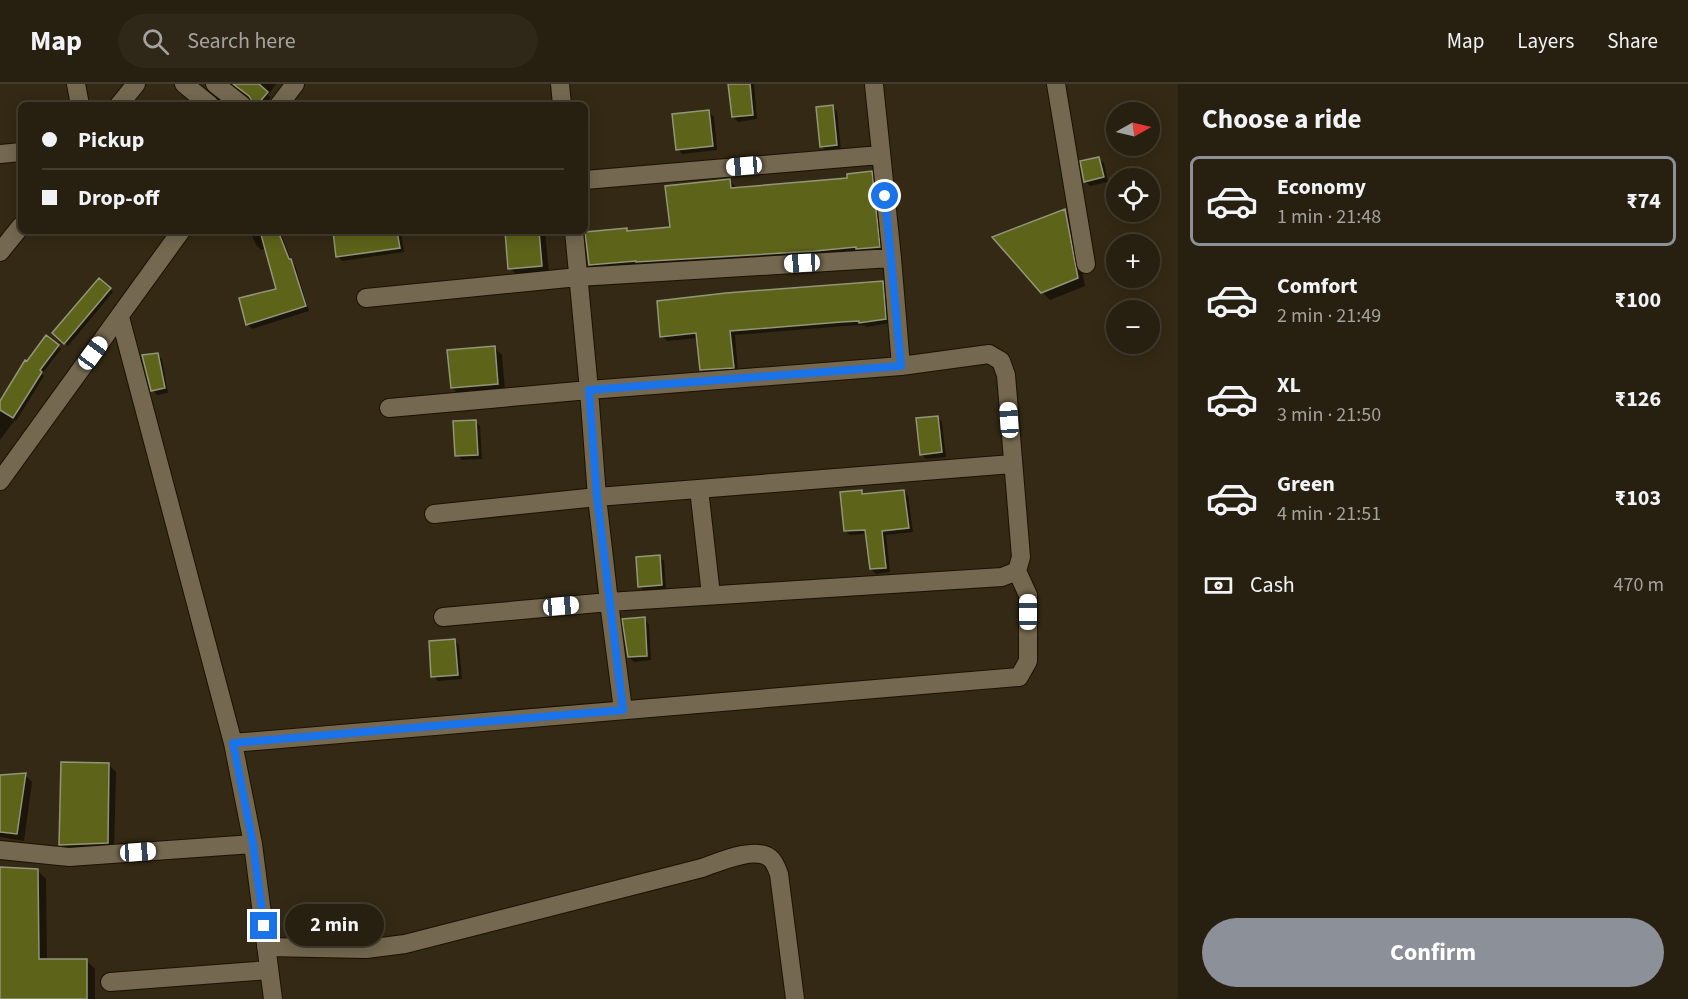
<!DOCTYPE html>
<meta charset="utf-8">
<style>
:root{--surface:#271f0f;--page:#2f2718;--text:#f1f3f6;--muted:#a4a29e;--line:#433d2f;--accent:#8c9099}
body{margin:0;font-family:"Source Sans 3",sans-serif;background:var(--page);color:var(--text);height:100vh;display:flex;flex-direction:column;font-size:22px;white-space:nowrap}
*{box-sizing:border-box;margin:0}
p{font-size:20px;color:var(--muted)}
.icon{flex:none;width:33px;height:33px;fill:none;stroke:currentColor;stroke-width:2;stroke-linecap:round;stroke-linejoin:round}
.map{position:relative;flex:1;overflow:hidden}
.drawer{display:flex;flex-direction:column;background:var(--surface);width:510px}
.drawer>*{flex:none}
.guide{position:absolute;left:18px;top:18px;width:570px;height:132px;border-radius:9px;box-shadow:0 3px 15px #0003,0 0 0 2px var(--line);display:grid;align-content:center;height:132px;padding:0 24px;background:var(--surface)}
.needle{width:39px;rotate:82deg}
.buttons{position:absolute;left:1106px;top:18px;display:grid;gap:12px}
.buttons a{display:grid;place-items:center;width:54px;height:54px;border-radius:50%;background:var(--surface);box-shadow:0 3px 15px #0003,0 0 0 2px var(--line);font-size:30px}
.end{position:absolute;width:27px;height:27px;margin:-14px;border:8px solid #1a73e8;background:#fff;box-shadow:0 0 0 3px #fff}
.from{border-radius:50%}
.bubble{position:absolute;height:42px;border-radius:21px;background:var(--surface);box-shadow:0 3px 15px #0003,0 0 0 2px var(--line);font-size:20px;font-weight:700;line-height:42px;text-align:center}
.car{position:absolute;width:18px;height:36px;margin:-18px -9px;border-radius:8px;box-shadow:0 0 4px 2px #0007;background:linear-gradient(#fff 24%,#345 0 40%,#fff 0 76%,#345 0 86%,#fff 0)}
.guide b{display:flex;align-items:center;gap:21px;height:57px;font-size:22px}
.guide b+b{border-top:2px solid var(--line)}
.guide i{width:15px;height:15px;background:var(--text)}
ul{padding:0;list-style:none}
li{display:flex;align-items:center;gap:18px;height:90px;margin:0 12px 9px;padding:0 12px;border:3px solid transparent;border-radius:9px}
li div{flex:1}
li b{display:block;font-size:22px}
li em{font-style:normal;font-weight:700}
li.current{border-color:var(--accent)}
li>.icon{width:54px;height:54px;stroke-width:1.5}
h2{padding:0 24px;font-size:27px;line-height:72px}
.pay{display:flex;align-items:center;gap:15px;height:66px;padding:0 24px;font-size:22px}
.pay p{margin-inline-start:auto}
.primary-button{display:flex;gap:12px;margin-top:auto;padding:12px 24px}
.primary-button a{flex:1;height:69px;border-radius:36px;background:var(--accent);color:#fff;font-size:24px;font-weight:700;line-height:69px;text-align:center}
header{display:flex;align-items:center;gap:36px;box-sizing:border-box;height:84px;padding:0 30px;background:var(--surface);border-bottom:2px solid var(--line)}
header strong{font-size:28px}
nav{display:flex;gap:33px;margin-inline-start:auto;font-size:21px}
.search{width:420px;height:54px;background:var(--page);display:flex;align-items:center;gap:15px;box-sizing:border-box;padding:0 21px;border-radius:33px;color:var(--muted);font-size:22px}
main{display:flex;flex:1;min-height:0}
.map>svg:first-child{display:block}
.shadow{fill:#0007}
.building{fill:#5d6319;stroke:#92967b;stroke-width:1.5}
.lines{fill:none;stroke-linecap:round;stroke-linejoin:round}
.street-casing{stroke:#1c1200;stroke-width:20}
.secondary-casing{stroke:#1c1200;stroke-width:20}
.street{stroke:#746850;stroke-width:18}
.secondary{stroke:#746850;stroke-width:18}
.route{stroke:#1a73e8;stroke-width:8}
</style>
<header>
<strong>Map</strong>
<div class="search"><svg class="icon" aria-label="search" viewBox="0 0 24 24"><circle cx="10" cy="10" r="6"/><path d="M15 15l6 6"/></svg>Search here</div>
<nav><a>Map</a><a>Layers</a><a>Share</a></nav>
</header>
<main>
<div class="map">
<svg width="1178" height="915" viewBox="0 0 1178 915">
<rect width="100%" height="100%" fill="#342914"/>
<path class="shadow" d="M 247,0 L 276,0 L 268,11 L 271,13 L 264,21 L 256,21 Z
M 730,0 L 754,0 L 757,35 L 738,38 L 733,33 Z
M 832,23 L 837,27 L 841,66 L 826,67 L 821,62 Z
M 709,28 L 714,33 L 717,66 L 682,70 L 678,65 Z
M 1099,75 L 1104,79 L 1108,98 L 1090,102 L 1085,97 Z
M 871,89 L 876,94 L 884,168 L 595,186 L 590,180 L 626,145 L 630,149 L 671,144 L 730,97 L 735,102 L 736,106 L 849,96 Z
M 1065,127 L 1072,134 L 1085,202 L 1050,216 L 1042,208 Z
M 250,147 L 280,147 L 292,178 L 295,181 L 309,227 L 252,245 L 247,240 L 277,206 L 266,164 L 261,166 L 256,161 Z
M 334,147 L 401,147 L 404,168 L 342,177 L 338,172 Z
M 506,147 L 545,147 L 549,189 L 517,191 L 510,184 Z
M 99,196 L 113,208 L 68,262 L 54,249 Z
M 882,199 L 887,204 L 890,239 L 866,243 L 864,241 L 846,242 L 735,251 L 738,288 L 706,290 L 701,285 L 698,254 L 667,257 L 662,252 Z
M 58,262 L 61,265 L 42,290 L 44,292 L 16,337 L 15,336 L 0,356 L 0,318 Z
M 494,263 L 502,271 L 505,307 L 460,311 L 452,304 Z
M 157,270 L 162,275 L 168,309 L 157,311 L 153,306 Z
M 937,333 L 942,338 L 946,373 L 926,375 L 921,370 Z
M 475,337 L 480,342 L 482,375 L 462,376 L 457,371 Z
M 904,407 L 908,412 L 913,448 L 886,451 L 890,488 L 876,490 L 871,485 L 867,450 L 850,451 L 845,447 L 861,408 L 865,412 Z
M 659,473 L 664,477 L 666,505 L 644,507 L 639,502 Z
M 644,535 L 649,540 L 651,576 L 634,578 L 629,573 Z
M 454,556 L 459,561 L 462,595 L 438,597 L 433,592 Z
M 109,681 L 116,688 L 114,766 L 68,768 L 61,760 Z
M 25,691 L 32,698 L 24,757 L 0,753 L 0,692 Z
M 0,784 L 38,787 L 46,795 L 47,876 L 86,876 L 95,885 L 95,915 L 0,915 Z"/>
<path class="building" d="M 233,0 L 259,0 L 268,8 L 257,21 L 254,21 L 249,12 Z
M 728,0 L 750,0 L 753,31 L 732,33 Z
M 833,21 L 837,61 L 820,63 L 816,23 Z
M 709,26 L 713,62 L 676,66 L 672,30 Z
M 1099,73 L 1104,93 L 1084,98 L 1080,77 Z
M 872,87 L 880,163 L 856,165 L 856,163 L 815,167 L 636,178 L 636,177 L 589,181 L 585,148 L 627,144 L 627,147 L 670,143 L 665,102 L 730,95 L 731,104 L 847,94 L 847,90 Z
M 1065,125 L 1078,194 L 1041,209 L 992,153 Z
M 260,147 L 278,147 L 289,175 L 291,175 L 306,222 L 246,241 L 239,214 L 276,205 Z
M 333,147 L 397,147 L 400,164 L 336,173 Z
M 505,147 L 539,147 L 542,182 L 508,185 Z
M 99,194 L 111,204 L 64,260 L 52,249 Z
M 883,197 L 886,235 L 859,239 L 859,237 L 841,238 L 730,247 L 734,284 L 700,286 L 696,249 L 660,253 L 657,217 L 726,209 Z
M 46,251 L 59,261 L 40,286 L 42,288 L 13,334 L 0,326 L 0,317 L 25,276 L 27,277 Z
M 495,262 L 498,300 L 451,304 L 447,266 Z
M 158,269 L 165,304 L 151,307 L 142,271 Z
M 938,332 L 942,368 L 920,371 L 916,334 Z
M 476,336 L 478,371 L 455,372 L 453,337 Z
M 862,406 L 862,410 L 904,406 L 909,444 L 882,447 L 886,484 L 870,485 L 865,446 L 844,447 L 840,408 Z
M 660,471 L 662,501 L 638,503 L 636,473 Z
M 645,533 L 647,572 L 628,573 L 622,535 Z
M 455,555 L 458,591 L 431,593 L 429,557 Z
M 61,678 L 109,679 L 108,759 L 59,761 Z
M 26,689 L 17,750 L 0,748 L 0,691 Z
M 0,783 L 38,785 L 39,875 L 87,875 L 87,915 L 0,915 Z"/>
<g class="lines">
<defs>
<path id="street" d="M 76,0 L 80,21
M 184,0 L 210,21
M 215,0 L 242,21
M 560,0 L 562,21
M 1056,0 L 1086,180
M 874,1 L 892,174
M 119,21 L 136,0
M 0,70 L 21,68
M 585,96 L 880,71
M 0,168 L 21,142
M 366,214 L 578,193 L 892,174 L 901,282
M 120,233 L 233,659 L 253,760 L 273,915
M 389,324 L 589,306 L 901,282 L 989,270 L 1001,277 L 1006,291 L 1021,473 L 1017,487 L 1002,493 L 609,518 L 597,413 L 589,306 L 574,147
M 699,405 L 711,511
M 434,430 L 597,413 L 1012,380
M 443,533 L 609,518 L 623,626
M 233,659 L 1019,593 L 1028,577 L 1028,511 L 1017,487
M 0,766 L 69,773 L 253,760
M 266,863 L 366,865 L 405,860 L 702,784 C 719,778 754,762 770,774 C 775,778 777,785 779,790 L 795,915
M 110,898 L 269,886"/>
<path id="secondary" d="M 279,21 L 295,0
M 0,397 L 181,147"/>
</defs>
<use href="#street" class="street-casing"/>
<use href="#secondary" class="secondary-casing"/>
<use href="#street" class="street"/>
<use href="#secondary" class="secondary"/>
</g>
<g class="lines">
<path class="route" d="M 264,842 L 253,760 L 233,659 L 623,626 L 597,413 L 589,306 L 901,282 L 885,112"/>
</g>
</svg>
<div class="buttons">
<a><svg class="needle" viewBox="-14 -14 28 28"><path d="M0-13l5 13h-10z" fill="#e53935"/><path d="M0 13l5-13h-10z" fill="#a4a29e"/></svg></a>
<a><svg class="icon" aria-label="locate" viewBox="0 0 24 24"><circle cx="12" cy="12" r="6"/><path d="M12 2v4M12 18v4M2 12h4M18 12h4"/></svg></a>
<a>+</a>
<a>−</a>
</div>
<i class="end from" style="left:885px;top:112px"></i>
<i class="end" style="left:264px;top:842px"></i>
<div class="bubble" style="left:285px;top:820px;width:99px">2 min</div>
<i class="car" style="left:744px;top:82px;rotate:265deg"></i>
<i class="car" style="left:802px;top:179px;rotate:267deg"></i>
<i class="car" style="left:93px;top:269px;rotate:36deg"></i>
<i class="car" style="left:1009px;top:336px;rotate:356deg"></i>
<i class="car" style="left:561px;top:522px;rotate:85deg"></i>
<i class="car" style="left:1028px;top:528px;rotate:0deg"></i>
<i class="car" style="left:138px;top:768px;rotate:86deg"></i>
<div class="guide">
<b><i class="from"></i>Pickup</b>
<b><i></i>Drop-off</b>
</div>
</div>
<section class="drawer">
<h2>Choose a ride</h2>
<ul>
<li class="current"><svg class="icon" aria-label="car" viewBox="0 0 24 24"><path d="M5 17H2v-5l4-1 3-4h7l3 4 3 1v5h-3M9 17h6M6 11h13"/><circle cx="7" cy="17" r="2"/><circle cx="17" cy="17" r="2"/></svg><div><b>Economy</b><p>1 min · 21:48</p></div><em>₹74</em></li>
<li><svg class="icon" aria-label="car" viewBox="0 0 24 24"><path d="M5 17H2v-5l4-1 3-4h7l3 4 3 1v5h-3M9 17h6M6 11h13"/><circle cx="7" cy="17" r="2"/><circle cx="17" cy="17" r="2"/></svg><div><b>Comfort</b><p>2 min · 21:49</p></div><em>₹100</em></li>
<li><svg class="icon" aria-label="car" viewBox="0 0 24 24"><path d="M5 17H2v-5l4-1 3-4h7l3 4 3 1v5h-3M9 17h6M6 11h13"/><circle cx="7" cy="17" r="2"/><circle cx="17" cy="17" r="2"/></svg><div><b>XL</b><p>3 min · 21:50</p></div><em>₹126</em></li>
<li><svg class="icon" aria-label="car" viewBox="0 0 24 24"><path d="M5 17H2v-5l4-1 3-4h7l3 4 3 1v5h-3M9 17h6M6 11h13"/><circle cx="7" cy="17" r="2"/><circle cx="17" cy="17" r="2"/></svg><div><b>Green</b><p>4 min · 21:51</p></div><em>₹103</em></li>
</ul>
<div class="pay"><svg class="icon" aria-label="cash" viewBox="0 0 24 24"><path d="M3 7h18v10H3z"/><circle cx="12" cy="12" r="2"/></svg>Cash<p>470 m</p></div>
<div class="primary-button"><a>Confirm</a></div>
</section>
</main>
